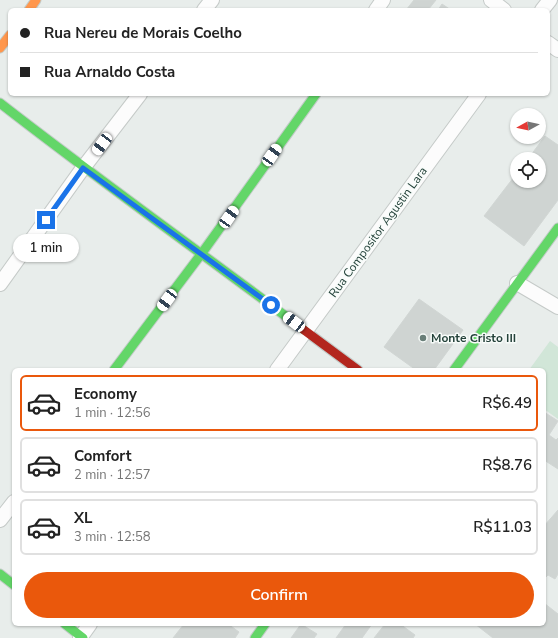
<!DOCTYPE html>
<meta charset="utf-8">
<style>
:root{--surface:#fff;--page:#f6f6f6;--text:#222;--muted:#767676;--line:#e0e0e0;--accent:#ea580c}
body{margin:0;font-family:"Nunito Sans",sans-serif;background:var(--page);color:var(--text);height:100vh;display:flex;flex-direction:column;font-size:15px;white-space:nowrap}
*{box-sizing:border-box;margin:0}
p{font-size:13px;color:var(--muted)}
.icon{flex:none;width:22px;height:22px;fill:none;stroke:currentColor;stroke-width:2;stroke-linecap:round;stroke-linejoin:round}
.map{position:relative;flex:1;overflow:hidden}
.drawer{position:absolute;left:12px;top:368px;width:534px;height:258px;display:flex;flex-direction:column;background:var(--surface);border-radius:6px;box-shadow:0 1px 3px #0004}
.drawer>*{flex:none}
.top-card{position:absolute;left:8px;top:8px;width:542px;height:88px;border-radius:6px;box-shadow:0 1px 3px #0004;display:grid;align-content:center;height:88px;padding:0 12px;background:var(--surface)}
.needle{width:26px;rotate:262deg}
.buttons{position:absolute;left:510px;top:108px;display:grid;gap:8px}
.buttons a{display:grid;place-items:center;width:36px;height:36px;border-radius:50%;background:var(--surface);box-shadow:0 1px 3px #0004;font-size:20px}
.end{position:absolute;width:18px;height:18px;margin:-9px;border:5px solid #1a73e8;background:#fff;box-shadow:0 0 0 2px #fff}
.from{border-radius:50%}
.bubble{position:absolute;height:28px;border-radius:14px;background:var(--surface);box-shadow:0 1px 3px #0004;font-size:13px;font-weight:600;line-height:28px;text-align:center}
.car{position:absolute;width:12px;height:24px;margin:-12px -6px;border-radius:5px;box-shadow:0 0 3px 1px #0007;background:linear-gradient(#fff 24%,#345 0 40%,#fff 0 76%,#345 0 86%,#fff 0)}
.top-card b{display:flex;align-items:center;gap:14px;height:38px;font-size:15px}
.top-card b+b{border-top:1px solid var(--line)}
.top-card i{width:10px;height:10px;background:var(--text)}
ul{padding:7px 0 0;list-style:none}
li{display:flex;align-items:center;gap:12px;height:56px;margin:0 8px 6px;padding:0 4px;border:2px solid var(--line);border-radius:6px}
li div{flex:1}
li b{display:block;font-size:15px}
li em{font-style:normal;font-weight:600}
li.active{border-color:var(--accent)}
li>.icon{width:36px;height:36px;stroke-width:1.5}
.action{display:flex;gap:8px;margin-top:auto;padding:8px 12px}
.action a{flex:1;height:46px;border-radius:24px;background:var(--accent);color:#fff;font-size:16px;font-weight:600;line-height:46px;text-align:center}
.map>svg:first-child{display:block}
.green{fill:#d1e6d8}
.building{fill:#cfd4d2;stroke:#d1d6d4}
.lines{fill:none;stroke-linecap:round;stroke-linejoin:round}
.street-casing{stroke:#c5cac8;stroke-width:16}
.fast-casing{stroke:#c3cbc8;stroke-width:11}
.slow-casing{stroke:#c3cbc8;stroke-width:11}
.jam-casing{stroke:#c3cbc8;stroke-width:11}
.street{stroke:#fcfcfc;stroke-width:14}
.fast{stroke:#63d668;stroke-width:9}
.slow{stroke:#ff974d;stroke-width:9}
.jam{stroke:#b3261e;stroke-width:9}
.route{stroke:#1a73e8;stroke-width:5}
.poi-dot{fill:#697e78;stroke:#f7fbf9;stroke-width:1.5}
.labels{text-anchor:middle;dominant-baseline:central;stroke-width:3;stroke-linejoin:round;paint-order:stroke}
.street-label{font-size:12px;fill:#24423a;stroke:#f7fbf9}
.poi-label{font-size:12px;font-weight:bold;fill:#24423a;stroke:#f7fbf9;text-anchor:start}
</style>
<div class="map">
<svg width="558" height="638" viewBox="0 0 558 638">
<rect width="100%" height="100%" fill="#e8edeb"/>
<path class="green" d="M 550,341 L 558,347 L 558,419 L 544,409 L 544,370 L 529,370 Z"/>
<path class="building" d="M 414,0 L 436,0 L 428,10 L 406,10 Z
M 442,4 L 451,10 L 438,10 Z
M 545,136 L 558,145 L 558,200 L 524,246 L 484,216 L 517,173 L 517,181 L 539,181 L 539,159 L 528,159 Z
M 419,299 L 463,330 L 434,370 L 416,370 L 384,347 Z
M 544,412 L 558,421 L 549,435 L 556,440 L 558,438 L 558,469 L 544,460 Z
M 558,510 L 558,574 L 555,579 L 548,575 L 544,579 L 544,526 Z
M 544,603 L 558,614 L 558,638 L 493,638 L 475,624 L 544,624 Z
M 184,624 L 228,624 L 239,632 L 235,638 L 173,638 Z
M 301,624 L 317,634 L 314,638 L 291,638 Z
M 346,624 L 372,624 L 362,638 L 336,638 Z
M 385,624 L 400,624 L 415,635 L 413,638 L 374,638 Z"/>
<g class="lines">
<defs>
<path id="street" d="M 491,0 L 504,10
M 204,10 L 212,0
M 376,10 L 383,0
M 542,10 L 550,0
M 548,43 L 558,50
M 517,283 L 558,307
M 0,284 L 83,168 L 140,94
M 277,370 L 479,94
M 0,520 L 14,502
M 80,638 L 90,624"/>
<path id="fast" d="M 0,103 C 100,181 203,254 304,330
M 114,370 L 202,253 L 316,94
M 454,370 L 558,228
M 0,574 L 14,585
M 65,624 L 83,638
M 255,638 L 265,624"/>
<path id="slow" d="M 29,10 L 36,0
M 0,48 L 10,35"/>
<path id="jam" d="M 304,330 L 358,370"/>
</defs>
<use href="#street" class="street-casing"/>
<use href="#fast" class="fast-casing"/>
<use href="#slow" class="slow-casing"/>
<use href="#jam" class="jam-casing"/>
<use href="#street" class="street"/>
<use href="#fast" class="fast"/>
<use href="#slow" class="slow"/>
<use href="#jam" class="jam"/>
</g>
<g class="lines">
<path class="route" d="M 46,220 L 83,168 L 271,305"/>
</g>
<circle class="poi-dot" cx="423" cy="338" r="4"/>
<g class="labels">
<g class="street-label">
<text transform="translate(378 232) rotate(-54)">Rua Compositor Agustin Lara</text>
</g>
<g class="poi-label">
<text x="431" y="338">Monte Cristo III</text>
</g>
</g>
</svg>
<div class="buttons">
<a><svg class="needle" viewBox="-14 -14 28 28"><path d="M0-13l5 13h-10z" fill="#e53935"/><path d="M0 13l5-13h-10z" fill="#767676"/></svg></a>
<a><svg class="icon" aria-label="locate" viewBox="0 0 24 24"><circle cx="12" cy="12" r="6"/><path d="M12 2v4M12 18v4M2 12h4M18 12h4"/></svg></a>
</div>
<i class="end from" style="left:271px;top:305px"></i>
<i class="end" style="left:46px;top:220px"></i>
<div class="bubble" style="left:13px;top:234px;width:66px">1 min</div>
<i class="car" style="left:102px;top:144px;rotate:217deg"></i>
<i class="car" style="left:272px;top:155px;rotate:35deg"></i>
<i class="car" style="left:229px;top:217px;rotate:35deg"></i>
<i class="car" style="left:167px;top:300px;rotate:217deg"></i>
<i class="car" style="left:294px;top:322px;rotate:307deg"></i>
<div class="top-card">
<b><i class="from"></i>Rua Nereu de Morais Coelho</b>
<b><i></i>Rua Arnaldo Costa</b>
</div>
<section class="drawer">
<ul>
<li class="active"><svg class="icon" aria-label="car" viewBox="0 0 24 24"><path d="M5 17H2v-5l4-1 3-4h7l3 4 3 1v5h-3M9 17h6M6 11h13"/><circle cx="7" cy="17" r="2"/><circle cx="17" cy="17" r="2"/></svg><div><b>Economy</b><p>1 min · 12:56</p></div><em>R$6.49</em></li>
<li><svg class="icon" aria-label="car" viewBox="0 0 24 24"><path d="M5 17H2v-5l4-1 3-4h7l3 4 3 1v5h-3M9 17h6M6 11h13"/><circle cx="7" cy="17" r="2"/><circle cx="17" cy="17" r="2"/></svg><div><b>Comfort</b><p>2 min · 12:57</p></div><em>R$8.76</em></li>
<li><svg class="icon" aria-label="car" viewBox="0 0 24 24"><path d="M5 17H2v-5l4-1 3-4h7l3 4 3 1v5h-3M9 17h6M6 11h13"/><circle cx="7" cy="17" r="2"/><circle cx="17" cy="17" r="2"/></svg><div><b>XL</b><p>3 min · 12:58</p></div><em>R$11.03</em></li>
</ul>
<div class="action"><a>Confirm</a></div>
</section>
</div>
